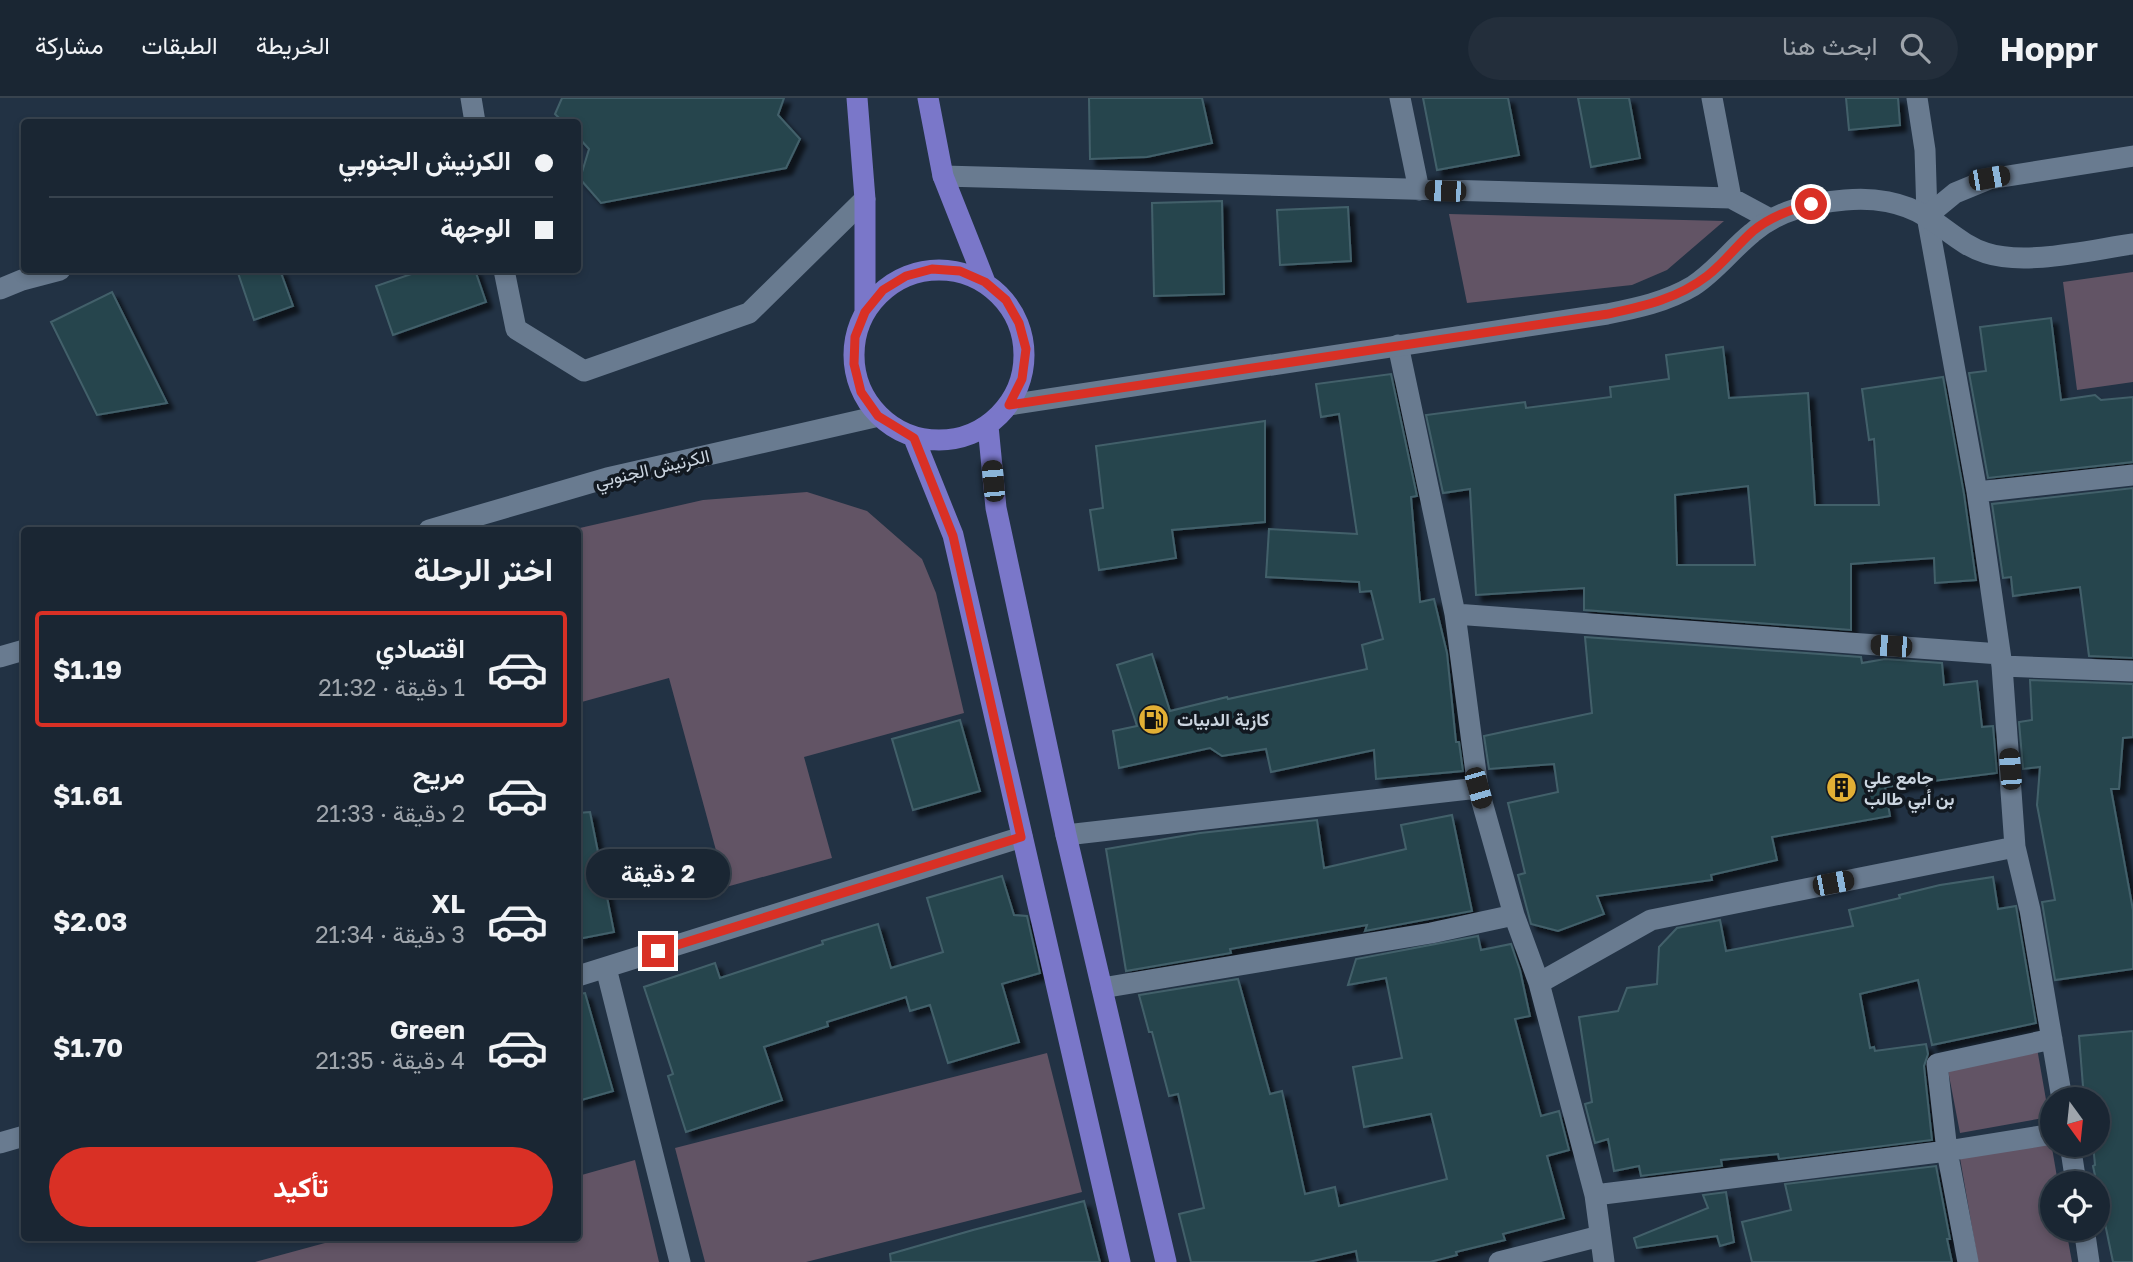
<!DOCTYPE html>
<html lang="ar">
<meta charset="utf-8">
<style>
:root{--surface:#1a2633;--page:#232e3b;--text:#f1f3f6;--muted:#9fa5ac;--line:#38434e;--accent:#d93025}
body{margin:0;font-family:"Golos Text",Vazirmatn,sans-serif;background:var(--page);color:var(--text);direction:rtl;height:100vh;display:flex;flex-direction:column;font-size:26px;white-space:nowrap}
*{box-sizing:border-box;margin:0}
p{font-size:23px;color:var(--muted)}
.icon{flex:none;width:38px;height:38px;fill:none;stroke:currentColor;stroke-width:2;stroke-linecap:round;stroke-linejoin:round}
.map{position:relative;flex:1;overflow:hidden;direction:ltr}
.sheet{position:absolute;left:21px;top:429px;width:560px;height:714px;display:flex;flex-direction:column;background:var(--surface);border-radius:7px;box-shadow:0 4px 10px #0003,0 0 0 2px var(--line);direction:rtl}
.sheet>*{flex:none}
.top-card{position:absolute;left:21px;top:21px;width:560px;height:154px;border-radius:7px;box-shadow:0 4px 10px #0003,0 0 0 2px var(--line);direction:rtl;display:grid;align-content:center;height:154px;padding:0 28px;background:var(--surface)}
.needle{width:46px;rotate:165deg}
.tools{position:absolute;left:2040px;top:989px;display:grid;gap:14px}
.tools a{display:grid;place-items:center;width:70px;height:70px;border-radius:50%;background:var(--surface);box-shadow:0 4px 10px #0003,0 0 0 2px var(--line);font-size:35px}
.end{position:absolute;width:32px;height:32px;margin:-16px;border:9px solid #d93025;background:#fff;box-shadow:0 0 0 4px #fff}
.from{border-radius:50%}
.bubble{position:absolute;height:49px;border-radius:24px;background:var(--surface);box-shadow:0 4px 10px #0003,0 0 0 2px var(--line);font-size:23px;font-weight:700;line-height:49px;text-align:center;direction:rtl}
.car{position:absolute;width:21px;height:42px;margin:-21px -10px;border-radius:9px;box-shadow:0 0 5px 2px #0007;background:linear-gradient(#222 24%,#8ab4d8 0 40%,#222 0 76%,#8ab4d8 0 86%,#222 0)}
.top-card b{display:flex;align-items:center;gap:24px;height:66px;font-size:26px}
.top-card b+b{border-top:2px solid var(--line)}
.top-card i{width:18px;height:18px;background:var(--text)}
ul{padding:0;list-style:none}
li{display:flex;align-items:center;gap:21px;height:116px;margin:0 14px 10px;padding:0 14px;border:4px solid transparent;border-radius:7px}
li div{flex:1}
li b{display:block;font-size:26px}
li em{font-style:normal;font-weight:700}
li.current{border-color:var(--accent)}
li>.icon{width:63px;height:63px;stroke-width:1.5}
h2{padding:0 28px;font-size:32px;line-height:84px}
.cta{display:flex;gap:14px;margin-top:auto;padding:14px 28px}
.cta a{flex:1;height:80px;border-radius:42px;background:var(--accent);color:#fff;font-size:28px;font-weight:700;line-height:80px;text-align:center}
header{display:flex;align-items:center;gap:42px;box-sizing:border-box;height:98px;padding:0 35px;background:var(--surface);border-bottom:2px solid var(--line)}
header strong{font-size:33px}
nav{display:flex;gap:38px;margin-inline-start:auto;font-size:24px}
.search{width:490px;height:63px;background:var(--page);display:flex;align-items:center;gap:18px;box-sizing:border-box;padding:0 24px;border-radius:38px;color:var(--muted);font-size:26px}
.map>svg:first-child{display:block}
.green{fill:#625465}
.building{fill:#28454e;stroke:#43616b;stroke-width:2;fill-rule:evenodd;filter:url(#shadow)}
.lines{fill:none;stroke-linecap:round;stroke-linejoin:round}
.minor{stroke:#697b90;stroke-width:21}
.secondary{stroke:#697b90;stroke-width:21}
.primary{stroke:#7a77c9;stroke-width:21}
.route{stroke:#d93025;stroke-width:9}
.labels{text-anchor:middle;dominant-baseline:central;stroke-width:7;stroke-linejoin:round;paint-order:stroke}
.street-label{font-size:18px;fill:#cbd5e0;stroke:#121921}
.poi-label{font-size:18px;font-weight:bold;fill:#cbd5e0;stroke:#121921;text-anchor:start}
</style>
<header>
<strong>Hoppr</strong>
<div class="search"><svg class="icon" aria-label="search" viewBox="0 0 24 24"><circle cx="10" cy="10" r="6"/><path d="M15 15l6 6"/></svg>ابحث هنا</div>
<nav><a>الخريطة</a><a>الطبقات</a><a>مشاركة</a></nav>
</header>
<div class="map">
<svg width="2133" height="1164" viewBox="0 0 2133 1164">
<defs>
<filter id="shadow"><feDropShadow dx="6" dy="6" stdDeviation="2" flood-color="#0009"/></filter>
</defs>
<rect width="100%" height="100%" fill="#223244"/>
<path class="green" d="M 1449,116 L 1724,123 L 1667,172 L 1632,187 L 1467,205 Z
M 2133,174 L 2133,284 L 2077,292 L 2063,184 Z
M 807,394 L 867,413 L 922,461 L 936,495 L 964,615 L 804,659 L 832,760 L 726,789 L 669,580 L 578,605 L 578,432 L 571,432 L 703,402 Z
M 2037,950 L 2049,1019 L 1960,1035 L 1947,967 Z
M 1047,955 L 1082,1094 L 806,1164 L 705,1164 L 675,1050 Z
M 2051,1044 L 2058,1085 L 2053,1085 L 2053,1130 L 2066,1131 L 2072,1164 L 1978,1164 L 1960,1060 Z
M 635,1062 L 659,1164 L 255,1164 L 347,1139 L 578,1139 L 578,1078 Z"/>
<path class="building" d="M 562,0 L 784,0 L 778,17 L 800,41 L 786,70 L 601,105 L 580,81 L 589,51 L 578,39 L 578,24 L 563,24 L 555,16 Z
M 1089,0 L 1202,0 L 1212,45 L 1147,59 L 1090,61 Z
M 1423,0 L 1508,0 L 1519,57 L 1437,72 Z
M 1578,0 L 1629,0 L 1640,60 L 1591,69 Z
M 1846,0 L 1898,0 L 1900,27 L 1849,32 Z
M 1222,103 L 1224,196 L 1154,198 L 1152,105 Z
M 1348,109 L 1351,163 L 1280,167 L 1277,112 Z
M 237,172 L 280,172 L 293,208 L 254,222 Z
M 423,172 L 475,172 L 486,204 L 393,237 L 376,188 Z
M 112,194 L 167,305 L 97,317 L 51,224 Z
M 2051,220 L 2061,302 L 2095,297 L 2101,302 L 2133,299 L 2133,364 L 1988,380 L 1969,275 L 1986,273 L 1980,229 Z
M 1723,249 L 1729,300 L 1808,295 L 1815,407 L 1879,407 L 1874,341 L 1869,342 L 1862,291 L 1943,279 L 1964,396 L 1976,482 L 1935,485 L 1934,460 L 1851,466 L 1851,532 L 1584,512 L 1584,490 L 1476,497 L 1470,391 L 1443,395 L 1426,317 L 1525,304 L 1526,310 L 1611,299 L 1610,289 L 1669,281 L 1666,257 ZM 1748,388 L 1755,467 L 1677,467 L 1675,397 Z
M 1391,276 L 1417,398 L 1411,399 L 1420,504 L 1434,501 L 1447,555 L 1456,644 L 1459,644 L 1463,673 L 1376,681 L 1374,652 L 1271,674 L 1266,651 L 1222,658 L 1210,650 L 1119,670 L 1113,633 L 1137,628 L 1117,567 L 1152,556 L 1170,613 L 1227,599 L 1228,601 L 1367,571 L 1362,547 L 1383,541 L 1371,493 L 1360,494 L 1359,484 L 1266,479 L 1269,431 L 1357,436 L 1339,316 L 1321,319 L 1316,286 Z
M 1265,323 L 1265,424 L 1172,432 L 1176,460 L 1099,472 L 1090,412 L 1103,410 L 1096,348 Z
M 2133,390 L 2133,560 L 2089,558 L 2080,489 L 2013,498 L 2011,479 L 2003,480 L 1992,406 Z
M 1585,539 L 1861,559 L 1862,565 L 1885,561 L 1942,565 L 1944,587 L 1977,583 L 1982,629 L 1993,628 L 1997,675 L 1885,689 L 1890,718 L 1772,739 L 1777,762 L 1711,777 L 1712,782 L 1597,798 L 1604,816 L 1558,833 L 1531,826 L 1518,777 L 1525,775 L 1508,705 L 1558,694 L 1554,666 L 1489,671 L 1484,638 L 1592,615 Z
M 2030,582 L 2133,586 L 2133,639 L 2123,640 L 2119,691 L 2111,691 L 2133,812 L 2133,871 L 2055,882 L 2042,804 L 2055,802 L 2037,707 L 2040,669 L 2023,671 L 2019,624 L 2032,622 Z
M 960,622 L 980,693 L 913,712 L 892,641 Z
M 590,714 L 614,834 L 578,841 L 578,715 Z
M 1452,717 L 1472,813 L 1365,833 L 1367,827 L 1230,851 L 1231,855 L 1126,873 L 1106,751 L 1200,735 L 1317,722 L 1324,770 L 1406,751 L 1401,727 Z
M 1002,778 L 1014,817 L 1027,818 L 1040,875 L 1002,886 L 1019,944 L 948,965 L 930,907 L 910,913 L 906,899 L 827,924 L 828,928 L 764,949 L 782,1002 L 686,1034 L 668,978 L 673,976 L 644,889 L 715,865 L 720,880 L 823,846 L 822,843 L 878,826 L 891,870 L 943,854 L 927,800 Z
M 1993,779 L 1998,811 L 2016,808 L 2036,925 L 1932,947 L 1918,882 L 1860,896 L 1870,950 L 1874,949 L 1875,953 L 1926,946 L 1928,956 L 1924,968 L 1932,1042 L 1779,1061 L 1778,1056 L 1721,1062 L 1722,1068 L 1641,1078 L 1639,1068 L 1614,1073 L 1608,1041 L 1595,1045 L 1585,1006 L 1592,1004 L 1579,919 L 1618,913 L 1627,890 L 1657,886 L 1659,849 L 1677,830 L 1720,822 L 1726,853 L 1853,828 L 1849,812 L 1900,800 L 1899,797 L 1940,787 Z
M 1478,838 L 1481,852 L 1511,846 L 1520,872 L 1530,918 L 1515,921 L 1541,1018 L 1559,1013 L 1569,1052 L 1547,1058 L 1564,1120 L 1503,1136 L 1505,1142 L 1456,1154 L 1457,1157 L 1430,1164 L 1358,1164 L 1356,1153 L 1309,1164 L 1191,1164 L 1179,1116 L 1204,1110 L 1178,996 L 1169,998 L 1152,934 L 1149,934 L 1139,897 L 1238,881 L 1270,996 L 1282,993 L 1305,1096 L 1335,1089 L 1339,1108 L 1447,1081 L 1431,1016 L 1364,1029 L 1353,969 L 1402,960 L 1386,880 L 1348,887 L 1356,861 Z
M 585,895 L 613,993 L 578,1003 L 578,896 Z
M 2133,933 L 2133,1164 L 2113,1164 L 2093,1068 L 2095,1067 L 2093,1046 L 2098,1046 L 2098,1001 L 2084,1001 L 2079,938 Z
M 1936,1068 L 1950,1141 L 1947,1141 L 1952,1164 L 1752,1164 L 1742,1124 L 1791,1112 L 1785,1086 Z
M 1726,1094 L 1734,1144 L 1720,1148 L 1717,1138 L 1637,1150 L 1634,1140 L 1708,1110 L 1703,1097 Z
M 1084,1103 L 1100,1164 L 891,1164 L 890,1156 L 973,1132 Z"/>
<g class="lines">
<path class="minor" d="M 471,0 L 475,24
M 1400,0 L 1419,92
M 1712,0 L 1731,100
M 1917,0 L 1925,52 L 1927,118 L 1977,394 L 2002,568 L 2015,749 L 2030,812 L 2062,1001
M 943,78 L 1731,100 L 1770,121
M 504,172 L 516,231 L 584,273 L 749,215 L 865,101
M 0,191 L 22,182 L 60,172
M 1398,247 L 1455,516 L 1478,690 L 1514,817 L 1539,885 L 1595,1097 L 1604,1164
M 1977,394 L 2133,377
M 1455,516 L 2000,556
M 2002,568 L 2133,573
M 1066,737 L 1478,690
M 606,870 L 680,1164
M 578,878 L 1022,739
M 1539,885 L 1651,822 L 2015,749
M 1102,890 L 1431,835 L 1514,817
M 0,1045 L 24,1038
M 2070,1046 L 2076,1085
M 1595,1097 L 1947,1053 L 2053,1036
M 2084,1130 L 2089,1164
M 1499,1164 L 1600,1138
M 1968,1164 L 1947,1053 L 1937,966 L 2052,941"/>
<path class="secondary" d="M 1927,118 L 1955,95 L 1989,81 L 2133,58
M 1009,307 L 1607,216 C 1637,210 1666,204 1693,188 C 1716,173 1731,152 1752,135 C 1778,112 1812,105 1845,102 C 1873,99 1903,104 1927,119 C 1947,131 1963,148 1986,155 C 2026,168 2090,152 2133,146
M 429,432 L 607,380 L 879,318
M 0,559 L 24,552"/>
<path class="primary" d="M 857,0 L 865,101 L 865,213
M 928,0 L 943,78 L 985,184
M854 257a85 85 0 1 1 170 0a85 85 0 1 1-170 0Z
M 988,328 L 996,410 L 1066,737 L 1166,1164
M 914,340 L 953,437 L 1120,1164"/>
</g>
<g class="lines">
<path class="route" d="M 658,853 L 1021,739 L 953,438 L 914,340 L 878,318 L 861,294 L 854,266 L 855,239 L 865,214 L 883,192 L 906,178 L 932,171 L 960,173 L 985,184 L 1006,202 L 1019,225 L 1026,251 L 1022,281 L 1009,307 L 1608,216 C 1644,208 1677,201 1707,178 C 1724,165 1737,147 1753,133 C 1770,119 1790,112 1811,106"/>
</g>
<defs>
<symbol id="fuel-disc" viewBox="-11 -11 22 22"><circle r="9.5" fill="#e2af34" stroke="#121921"/><path d="M-5.5-6h7V0h2V4h1.3V-2.5L3-4.5l.8-.8L6-3V5H2.5V1h-1V6h-7ZM-4.2-4.7v3.2H.2V-4.7Z" fill="#111"/></symbol>
<symbol id="building-disc" viewBox="-11 -11 22 22"><circle r="9.5" fill="#e2af34" stroke="#121921"/><path d="M-4-6H4V6H1V3H-1V6H-4ZM-2.5-4.3h1.7v1.8h-1.7ZM.8-4.3h1.7v1.8H.8ZM-2.5-1h1.7V.8h-1.7ZM.8-1h1.7V.8H.8Z" fill="#111"/></symbol>
</defs>
<g fill-rule="evenodd">
<use href="#fuel-disc" x="1136" y="604" width="35" height="35"/>
<use href="#building-disc" x="1824" y="672" width="35" height="35"/>
</g>
<g class="labels">
<g class="street-label">
<text transform="translate(652 370) rotate(-13)">الكرنيش الجنوبي</text>
</g>
<g class="poi-label">
<text x="1177" y="621">كازية الدبيات</text>
<text x="1864" y="679">جامع علي<tspan x="1864" dy="21">بن أبي طالب</tspan></text>
</g>
</g>
</svg>
<div class="tools">
<a><svg class="needle" viewBox="-14 -14 28 28"><path d="M0-13l5 13h-10z" fill="#e53935"/><path d="M0 13l5-13h-10z" fill="#9fa5ac"/></svg></a>
<a><svg class="icon" aria-label="locate" viewBox="0 0 24 24"><circle cx="12" cy="12" r="6"/><path d="M12 2v4M12 18v4M2 12h4M18 12h4"/></svg></a>
</div>
<i class="end from" style="left:1811px;top:106px"></i>
<i class="end" style="left:658px;top:853px"></i>
<div class="bubble" style="left:586px;top:751px;width:144px">2 دقيقة</div>
<i class="car" style="left:1989px;top:80px;rotate:80deg"></i>
<i class="car" style="left:1445px;top:93px;rotate:272deg"></i>
<i class="car" style="left:993px;top:383px;rotate:355deg"></i>
<i class="car" style="left:1891px;top:548px;rotate:274deg"></i>
<i class="car" style="left:2010px;top:671px;rotate:356deg"></i>
<i class="car" style="left:1478px;top:690px;rotate:164deg"></i>
<i class="car" style="left:1833px;top:785px;rotate:79deg"></i>
<div class="top-card">
<b><i class="from"></i>الكرنيش الجنوبي</b>
<b><i></i>الوجهة</b>
</div>
<section class="sheet">
<h2>اختر الرحلة</h2>
<ul>
<li class="current"><svg class="icon" aria-label="car" viewBox="0 0 24 24"><path d="M5 17H2v-5l4-1 3-4h7l3 4 3 1v5h-3M9 17h6M6 11h13"/><circle cx="7" cy="17" r="2"/><circle cx="17" cy="17" r="2"/></svg><div><b>اقتصادي</b><p>1 دقيقة · 21:32</p></div><em>$1.19</em></li>
<li><svg class="icon" aria-label="car" viewBox="0 0 24 24"><path d="M5 17H2v-5l4-1 3-4h7l3 4 3 1v5h-3M9 17h6M6 11h13"/><circle cx="7" cy="17" r="2"/><circle cx="17" cy="17" r="2"/></svg><div><b>مريح</b><p>2 دقيقة · 21:33</p></div><em>$1.61</em></li>
<li><svg class="icon" aria-label="car" viewBox="0 0 24 24"><path d="M5 17H2v-5l4-1 3-4h7l3 4 3 1v5h-3M9 17h6M6 11h13"/><circle cx="7" cy="17" r="2"/><circle cx="17" cy="17" r="2"/></svg><div><b>XL</b><p>3 دقيقة · 21:34</p></div><em>$2.03</em></li>
<li><svg class="icon" aria-label="car" viewBox="0 0 24 24"><path d="M5 17H2v-5l4-1 3-4h7l3 4 3 1v5h-3M9 17h6M6 11h13"/><circle cx="7" cy="17" r="2"/><circle cx="17" cy="17" r="2"/></svg><div><b>Green</b><p>4 دقيقة · 21:35</p></div><em>$1.70</em></li>
</ul>
<div class="cta"><a>تأكيد</a></div>
</section>
</div>
